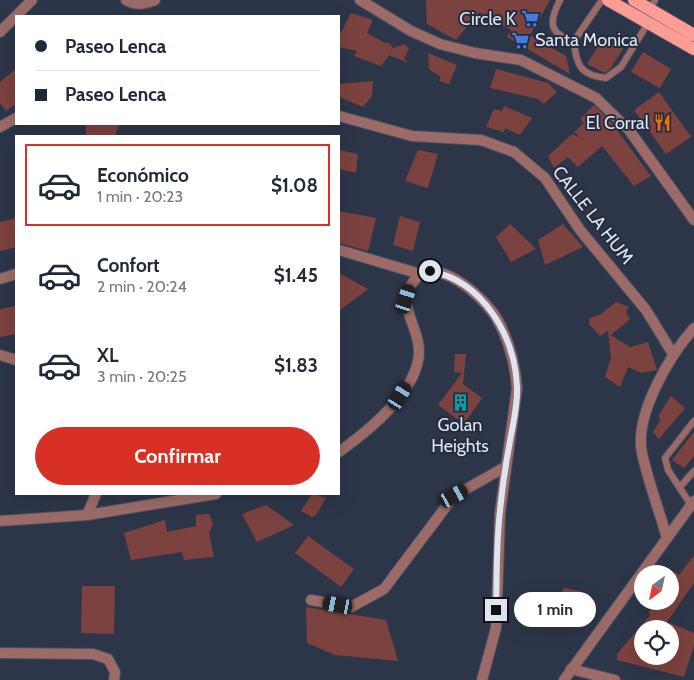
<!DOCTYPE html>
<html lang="es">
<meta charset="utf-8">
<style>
:root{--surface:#fff;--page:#f6f6f7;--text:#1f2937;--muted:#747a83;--line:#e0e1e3;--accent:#d93025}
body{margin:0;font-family:Cabin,sans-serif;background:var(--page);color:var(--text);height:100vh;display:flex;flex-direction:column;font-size:19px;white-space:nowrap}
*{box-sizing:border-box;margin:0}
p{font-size:16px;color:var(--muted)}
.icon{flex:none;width:28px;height:28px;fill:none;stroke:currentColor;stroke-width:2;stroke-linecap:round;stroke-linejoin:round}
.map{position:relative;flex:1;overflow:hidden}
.details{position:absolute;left:15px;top:135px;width:325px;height:360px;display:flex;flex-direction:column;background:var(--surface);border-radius:0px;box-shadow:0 5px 20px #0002}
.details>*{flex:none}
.top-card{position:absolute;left:15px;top:15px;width:325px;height:110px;border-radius:0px;box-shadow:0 5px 20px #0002;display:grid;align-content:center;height:110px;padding:0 20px;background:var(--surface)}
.needle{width:32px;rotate:213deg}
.controls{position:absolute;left:634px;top:565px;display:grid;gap:10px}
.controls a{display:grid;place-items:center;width:45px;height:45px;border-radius:50%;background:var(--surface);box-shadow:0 5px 20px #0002;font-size:25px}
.end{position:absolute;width:22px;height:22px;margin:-11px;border:6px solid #dee4f0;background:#111;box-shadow:0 0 0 2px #111}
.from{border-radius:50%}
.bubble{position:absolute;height:35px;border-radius:18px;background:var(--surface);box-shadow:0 5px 20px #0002;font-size:16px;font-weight:700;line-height:35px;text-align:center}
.car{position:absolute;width:15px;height:30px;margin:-15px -8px;border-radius:6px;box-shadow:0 0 4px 1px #0007;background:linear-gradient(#222 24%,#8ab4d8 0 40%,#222 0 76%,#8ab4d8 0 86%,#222 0)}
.top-card b{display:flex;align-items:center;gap:18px;height:48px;font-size:19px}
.top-card b+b{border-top:1px solid var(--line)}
.top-card i{width:12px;height:12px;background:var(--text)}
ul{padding:9px 0 0;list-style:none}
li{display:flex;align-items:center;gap:15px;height:82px;margin:0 10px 8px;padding:0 10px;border:2px solid transparent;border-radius:0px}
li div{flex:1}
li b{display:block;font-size:19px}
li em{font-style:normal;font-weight:700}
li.current{border-color:var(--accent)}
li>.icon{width:45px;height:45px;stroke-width:1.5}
.button{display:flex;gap:10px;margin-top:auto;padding:10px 20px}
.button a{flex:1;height:58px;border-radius:30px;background:var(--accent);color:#fff;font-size:20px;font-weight:700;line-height:58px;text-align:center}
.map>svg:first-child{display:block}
.building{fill:#7c423f}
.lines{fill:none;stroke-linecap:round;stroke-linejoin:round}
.service-casing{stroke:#495264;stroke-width:8}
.minor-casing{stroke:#495264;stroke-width:12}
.tertiary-casing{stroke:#495264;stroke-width:12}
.primary-casing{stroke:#495264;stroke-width:14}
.service{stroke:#9c6b67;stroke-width:6}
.minor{stroke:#9c6b67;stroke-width:10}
.tertiary{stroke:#9c6b67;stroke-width:10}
.primary{stroke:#ff9c96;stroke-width:12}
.route{stroke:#dee4f0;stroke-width:6}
.labels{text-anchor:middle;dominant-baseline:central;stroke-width:4;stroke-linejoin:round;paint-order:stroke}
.poi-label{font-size:18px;fill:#dee4f0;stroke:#242c3e;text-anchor:end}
.street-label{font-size:18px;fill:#dee4f0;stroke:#242c3e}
</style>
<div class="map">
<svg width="694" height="680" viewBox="0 0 694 680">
<rect width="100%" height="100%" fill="#2d3649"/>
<path class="building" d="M 426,0 L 550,0 L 530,35 L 566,56 L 570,74 L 507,37 L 511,30 L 479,12 L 456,40 L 427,24 Z
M 351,13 L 373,20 L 367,33 L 385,43 L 389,43 L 393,48 L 405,44 L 409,49 L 404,59 L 408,63 L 389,55 L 381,66 L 354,56 L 357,51 L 339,47 L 339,36 Z
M 604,37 L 623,49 L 610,69 L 605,73 L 587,64 Z
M 643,52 L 671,69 L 660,88 L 631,72 Z
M 428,53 L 457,65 L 449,84 L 439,81 L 441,77 L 429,69 Z
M 16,69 L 16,104 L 6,111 L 0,103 L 0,82 Z
M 496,69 L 548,83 L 557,92 L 544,104 L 538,99 L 490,88 Z
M 373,81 L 372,96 L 363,107 L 339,97 L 339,84 Z
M 659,92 L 691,137 L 666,154 L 634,110 Z
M 594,105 L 611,122 L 651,176 L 634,186 L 602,146 L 578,167 L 568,157 L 554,168 L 548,156 L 572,134 L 581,138 L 574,132 L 584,123 L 580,119 Z
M 504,106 L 532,118 L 520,135 L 505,128 L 504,132 L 486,127 L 494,109 L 502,111 Z
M 86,124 L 119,124 L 115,136 L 86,136 Z
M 339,150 L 358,154 L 356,173 L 339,169 Z
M 418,150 L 438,154 L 428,188 L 405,181 Z
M 339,211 L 376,218 L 368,251 L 339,243 Z
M 400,216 L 420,222 L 413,251 L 393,245 Z
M 16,218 L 16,247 L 0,251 L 0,222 Z
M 510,224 L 536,249 L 511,262 L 496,237 Z
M 563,224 L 583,247 L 545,265 L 538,240 Z
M 339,273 L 368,289 L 339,311 Z
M 616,302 L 629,307 L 626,312 L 630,319 L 611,335 L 630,347 L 648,342 L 657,370 L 641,373 L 628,367 L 620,387 L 605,377 L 611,358 L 608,331 L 600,336 L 589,324 L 590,318 L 601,314 Z
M 16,306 L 16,334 L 0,337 L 0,309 Z
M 455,354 L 466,354 L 463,384 L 482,398 L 464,424 L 438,405 L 462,373 L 454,372 Z
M 671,396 L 685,408 L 659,439 L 653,432 L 660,421 L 659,415 Z
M 694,432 L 694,456 L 684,468 L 672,460 Z
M 312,494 L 326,498 L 316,515 L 312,517 L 301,511 Z
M 266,505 L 294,525 L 257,542 L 242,514 Z
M 209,514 L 213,523 L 209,534 L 214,557 L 184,560 L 182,552 L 131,560 L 124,533 L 165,520 L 167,532 L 196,526 L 196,515 Z
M 308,536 L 354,569 L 341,587 L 295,553 Z
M 694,555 L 694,583 L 662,629 L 642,629 L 642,656 L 670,656 L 670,623 L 694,633 L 694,645 L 684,677 L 617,660 L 617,654 L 651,614 L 648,613 L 658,601 L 670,601 L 670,580 L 675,572 L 679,575 Z
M 82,586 L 115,586 L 114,634 L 81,633 Z
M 564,588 L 579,591 L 595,601 L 579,621 L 565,612 L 558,599 Z
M 306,607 L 386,620 L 398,661 L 335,655 L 307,643 Z"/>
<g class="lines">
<defs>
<path id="service" d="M 560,0 C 549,21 548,34 574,41 L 602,0
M 650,9 L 655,0
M 574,41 C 576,65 580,75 606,78 L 621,67 L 648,23
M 680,487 L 694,471
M 691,505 L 668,470 L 665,458 L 694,421"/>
<path id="minor" d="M 126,0 C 136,6 144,4 155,0
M 360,0 L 411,31 L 440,44 L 475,53 L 521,60 L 596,98 L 629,130 L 694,220
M 0,32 L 32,0
M 339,116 L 412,136 L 481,140 L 514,152 L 545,178 L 580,230 L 646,310 L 673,354
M 0,127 L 16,118
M 339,250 L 420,274
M 0,279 L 16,274
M 0,355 L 16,360
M 339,452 C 368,431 419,391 419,351 C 419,326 396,306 413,282 C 434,251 485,298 497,319 C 509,340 515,364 517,388 L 500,513 L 496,628 L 482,680
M 87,515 L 96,494
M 0,521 L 87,515 L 216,494
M 667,538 C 659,510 648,481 642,453 C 634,415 670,355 694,328
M 311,600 L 351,607 L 384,589 L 454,496 L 505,467
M 0,653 L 93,654 L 108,659 L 115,672 L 114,680
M 571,669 L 615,680"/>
<path id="tertiary" d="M 564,680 L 694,501"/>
<path id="primary" d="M 608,0 L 694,49
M 634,0 L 694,35"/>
</defs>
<use href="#service" class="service-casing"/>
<use href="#minor" class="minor-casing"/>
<use href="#tertiary" class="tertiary-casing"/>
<use href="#primary" class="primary-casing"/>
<use href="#service" class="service"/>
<use href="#minor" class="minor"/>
<use href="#tertiary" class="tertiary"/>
<use href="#primary" class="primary"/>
</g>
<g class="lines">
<path class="route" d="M 430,271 C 483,281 515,336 517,387 C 518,407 512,427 509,447 C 505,468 502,490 500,511 C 496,544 497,577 496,610"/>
</g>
<defs>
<symbol id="supermarket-bare" viewBox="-9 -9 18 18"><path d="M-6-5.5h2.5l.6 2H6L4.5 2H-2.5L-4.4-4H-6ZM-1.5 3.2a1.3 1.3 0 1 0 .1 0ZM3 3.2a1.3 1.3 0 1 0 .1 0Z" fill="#3f7fe0" stroke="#242c3e" stroke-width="2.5" paint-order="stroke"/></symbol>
<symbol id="restaurant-bare" viewBox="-9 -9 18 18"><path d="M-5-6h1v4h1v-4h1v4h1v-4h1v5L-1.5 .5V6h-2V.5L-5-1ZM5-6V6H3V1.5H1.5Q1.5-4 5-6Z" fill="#e8710a" stroke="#242c3e" stroke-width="2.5" paint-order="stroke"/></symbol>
<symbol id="building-bare" viewBox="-9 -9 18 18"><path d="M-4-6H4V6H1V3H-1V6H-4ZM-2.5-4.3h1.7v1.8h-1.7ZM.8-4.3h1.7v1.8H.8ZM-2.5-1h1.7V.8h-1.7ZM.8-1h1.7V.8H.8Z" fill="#0f9aa8" stroke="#242c3e" stroke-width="2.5" paint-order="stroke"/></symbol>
</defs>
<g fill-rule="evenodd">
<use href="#supermarket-bare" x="518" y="6" width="25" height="25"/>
<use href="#supermarket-bare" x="508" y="28" width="25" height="25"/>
<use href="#restaurant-bare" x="650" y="110" width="25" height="25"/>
<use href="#building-bare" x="448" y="390" width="25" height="25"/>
</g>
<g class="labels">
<g class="poi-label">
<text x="516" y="19">Circle K</text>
<text x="535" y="40" text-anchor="start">Santa Monica</text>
<text x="649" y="123">El Corral</text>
<text x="460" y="425" text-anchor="middle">Golan<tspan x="460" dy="21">Heights</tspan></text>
</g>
<g class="street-label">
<text transform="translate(593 215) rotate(52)">CALLE LA HUM</text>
</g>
</g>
</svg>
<div class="controls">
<a><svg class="needle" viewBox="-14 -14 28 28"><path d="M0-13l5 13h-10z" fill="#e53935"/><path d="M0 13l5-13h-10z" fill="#747a83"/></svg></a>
<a><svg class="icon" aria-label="locate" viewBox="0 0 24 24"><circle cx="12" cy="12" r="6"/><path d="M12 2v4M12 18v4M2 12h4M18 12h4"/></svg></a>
</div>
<i class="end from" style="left:430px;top:271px"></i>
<i class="end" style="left:496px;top:610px"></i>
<div class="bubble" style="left:514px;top:592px;width:82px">1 min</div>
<i class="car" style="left:406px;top:299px;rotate:18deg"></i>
<i class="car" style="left:400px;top:396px;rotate:32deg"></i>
<i class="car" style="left:454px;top:496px;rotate:61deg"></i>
<i class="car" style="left:338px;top:605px;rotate:281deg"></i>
<div class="top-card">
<b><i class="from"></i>Paseo Lenca</b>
<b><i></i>Paseo Lenca</b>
</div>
<section class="details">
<ul>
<li class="current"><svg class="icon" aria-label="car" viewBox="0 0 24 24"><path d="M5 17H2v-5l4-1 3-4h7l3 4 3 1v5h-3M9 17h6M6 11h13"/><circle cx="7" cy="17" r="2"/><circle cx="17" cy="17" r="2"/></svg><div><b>Económico</b><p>1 min · 20:23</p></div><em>$1.08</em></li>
<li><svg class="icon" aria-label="car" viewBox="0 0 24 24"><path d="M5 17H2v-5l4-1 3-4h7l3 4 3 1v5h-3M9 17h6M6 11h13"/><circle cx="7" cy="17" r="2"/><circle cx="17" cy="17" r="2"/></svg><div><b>Confort</b><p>2 min · 20:24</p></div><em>$1.45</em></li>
<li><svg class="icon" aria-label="car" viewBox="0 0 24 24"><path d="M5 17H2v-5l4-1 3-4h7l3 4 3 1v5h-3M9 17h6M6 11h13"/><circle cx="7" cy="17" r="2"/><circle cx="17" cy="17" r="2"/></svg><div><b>XL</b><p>3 min · 20:25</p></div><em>$1.83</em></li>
</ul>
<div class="button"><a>Confirmar</a></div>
</section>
</div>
